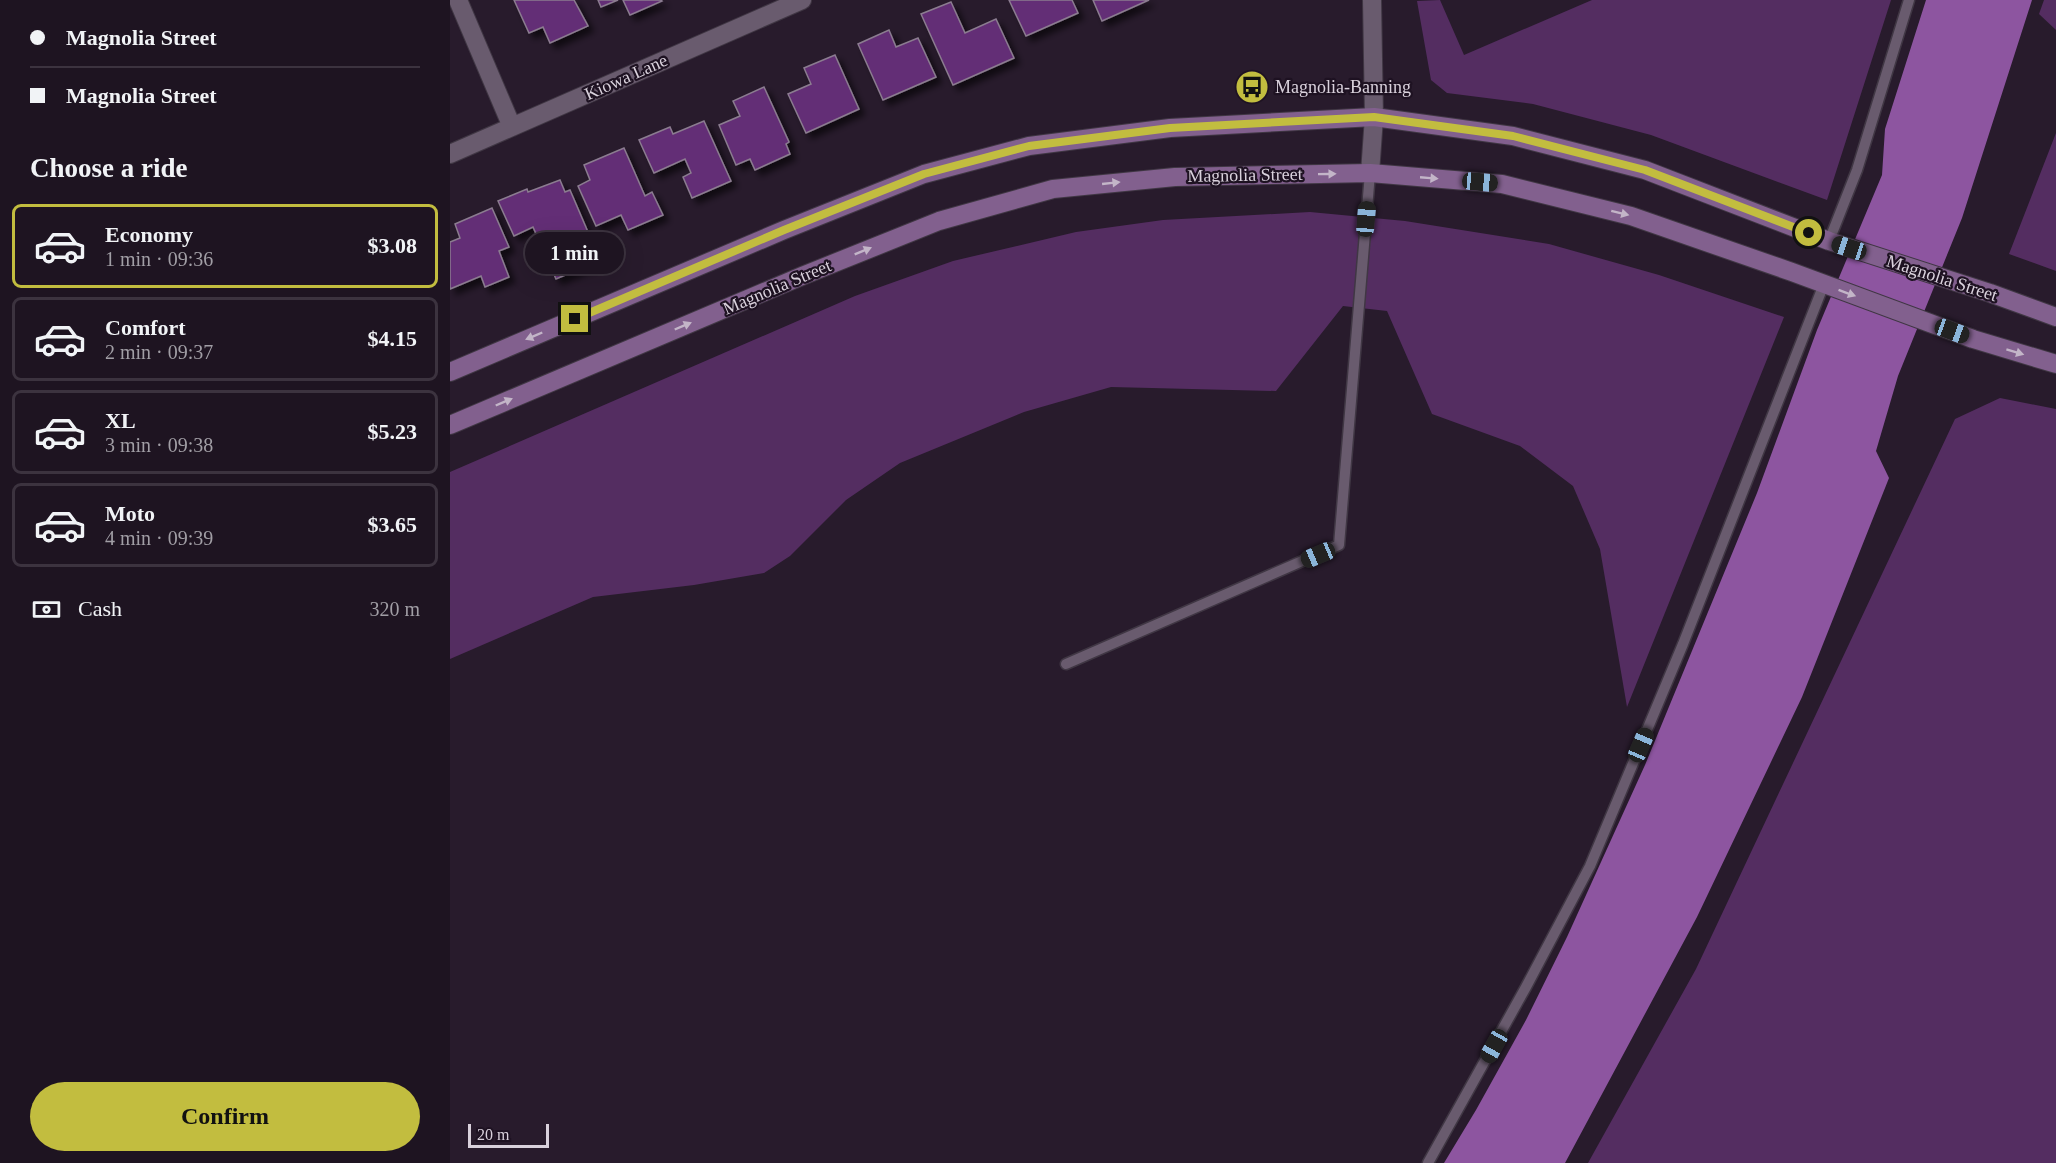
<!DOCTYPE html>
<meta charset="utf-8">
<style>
:root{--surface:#1e1421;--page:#261d2a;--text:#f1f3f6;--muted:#a19ea5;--line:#3c333f;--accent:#c2bd3f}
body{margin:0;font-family:"Times New Roman",serif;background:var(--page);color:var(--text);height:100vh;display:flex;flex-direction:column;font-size:22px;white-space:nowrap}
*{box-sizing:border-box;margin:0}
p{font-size:20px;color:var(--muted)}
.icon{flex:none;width:33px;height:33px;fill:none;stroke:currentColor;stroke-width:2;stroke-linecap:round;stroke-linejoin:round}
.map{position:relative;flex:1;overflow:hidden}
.details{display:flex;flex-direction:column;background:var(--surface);width:450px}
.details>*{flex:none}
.hud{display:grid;align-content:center;height:132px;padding:0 30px;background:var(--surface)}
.scale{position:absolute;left:18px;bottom:15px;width:81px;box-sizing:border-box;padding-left:6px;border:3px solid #d9d1dc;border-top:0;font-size:16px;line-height:21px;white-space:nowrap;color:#d9d1dc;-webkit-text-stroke:4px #1e1222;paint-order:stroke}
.end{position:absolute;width:27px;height:27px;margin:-14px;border:8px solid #c2bd3f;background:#111;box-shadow:0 0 0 3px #111}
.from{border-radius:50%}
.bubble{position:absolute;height:42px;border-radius:21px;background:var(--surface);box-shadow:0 6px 24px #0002,0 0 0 2px var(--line);font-size:20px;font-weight:800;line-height:42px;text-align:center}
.car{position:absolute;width:18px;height:36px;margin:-18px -9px;border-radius:8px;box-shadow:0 0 4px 2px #0007;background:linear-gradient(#222 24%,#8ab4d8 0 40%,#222 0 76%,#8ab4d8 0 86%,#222 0)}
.hud b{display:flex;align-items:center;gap:21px;height:57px;font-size:22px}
.hud b+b{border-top:2px solid var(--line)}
.hud i{width:15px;height:15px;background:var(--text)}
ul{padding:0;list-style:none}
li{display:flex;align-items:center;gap:18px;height:84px;margin:0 12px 9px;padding:0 18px;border:3px solid var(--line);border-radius:9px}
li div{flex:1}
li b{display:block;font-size:22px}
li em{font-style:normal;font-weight:800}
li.selected{border-color:var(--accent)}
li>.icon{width:54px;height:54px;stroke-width:1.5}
h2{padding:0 30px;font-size:27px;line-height:72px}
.pay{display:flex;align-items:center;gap:15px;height:66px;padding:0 30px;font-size:22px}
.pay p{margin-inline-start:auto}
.cta{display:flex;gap:12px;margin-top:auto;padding:12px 30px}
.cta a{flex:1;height:69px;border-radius:36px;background:var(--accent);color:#111;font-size:24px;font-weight:800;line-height:69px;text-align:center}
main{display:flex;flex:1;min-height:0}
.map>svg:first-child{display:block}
.green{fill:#542d61}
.water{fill:#8d55a0}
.building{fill:#642e76;stroke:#8b7c90;stroke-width:1.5;filter:url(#shadow)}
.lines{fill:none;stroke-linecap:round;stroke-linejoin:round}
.service-casing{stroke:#403744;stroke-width:13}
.minor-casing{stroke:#403744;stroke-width:20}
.tertiary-casing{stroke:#403744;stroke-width:20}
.secondary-casing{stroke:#403744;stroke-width:20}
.service{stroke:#695b6e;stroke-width:10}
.minor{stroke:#695b6e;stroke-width:18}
.tertiary{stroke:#695b6e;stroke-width:18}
.secondary{stroke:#82608e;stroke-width:18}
.oneway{fill:#c3b5c8}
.route{stroke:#c2bd3f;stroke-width:8}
.labels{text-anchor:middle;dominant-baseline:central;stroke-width:4.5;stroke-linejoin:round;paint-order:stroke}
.street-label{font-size:18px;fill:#d9d1dc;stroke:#1e1222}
.poi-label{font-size:18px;fill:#d9d1dc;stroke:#1e1222;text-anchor:start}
</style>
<main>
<section class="details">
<div class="hud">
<b><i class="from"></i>Magnolia Street</b>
<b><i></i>Magnolia Street</b>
</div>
<h2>Choose a ride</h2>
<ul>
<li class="selected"><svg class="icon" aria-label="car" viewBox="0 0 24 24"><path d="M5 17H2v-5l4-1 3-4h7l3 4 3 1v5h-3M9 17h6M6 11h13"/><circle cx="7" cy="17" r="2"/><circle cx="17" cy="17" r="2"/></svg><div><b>Economy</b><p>1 min · 09:36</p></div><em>$3.08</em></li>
<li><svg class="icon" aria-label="car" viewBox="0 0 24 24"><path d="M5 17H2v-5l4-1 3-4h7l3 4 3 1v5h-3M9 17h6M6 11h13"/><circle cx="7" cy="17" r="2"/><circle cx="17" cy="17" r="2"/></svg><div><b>Comfort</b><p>2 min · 09:37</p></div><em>$4.15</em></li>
<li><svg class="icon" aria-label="car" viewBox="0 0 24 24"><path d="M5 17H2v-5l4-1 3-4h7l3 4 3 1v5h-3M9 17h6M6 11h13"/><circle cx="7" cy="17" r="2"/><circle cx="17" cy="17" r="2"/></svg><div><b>XL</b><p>3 min · 09:38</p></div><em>$5.23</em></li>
<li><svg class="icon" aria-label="car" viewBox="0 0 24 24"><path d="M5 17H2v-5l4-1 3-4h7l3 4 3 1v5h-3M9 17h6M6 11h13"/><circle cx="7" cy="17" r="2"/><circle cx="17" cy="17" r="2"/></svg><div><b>Moto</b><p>4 min · 09:39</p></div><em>$3.65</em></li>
</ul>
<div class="pay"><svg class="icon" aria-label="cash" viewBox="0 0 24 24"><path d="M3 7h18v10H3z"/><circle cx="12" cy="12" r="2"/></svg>Cash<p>320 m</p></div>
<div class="cta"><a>Confirm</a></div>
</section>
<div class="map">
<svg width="1606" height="1163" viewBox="0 0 1606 1163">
<defs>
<filter id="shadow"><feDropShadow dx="5.5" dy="5.5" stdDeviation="3" flood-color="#0009"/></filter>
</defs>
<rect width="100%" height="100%" fill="#281b2c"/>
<path class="green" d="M 990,0 L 1014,55 L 1142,0 L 1441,0 L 1377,200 L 1201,135 L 1083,104 L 997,93 L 981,80 L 967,1 Z
M 1594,0 L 1606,0 L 1606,30 L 1589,14 Z
M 1606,133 L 1606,271 L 1559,254 Z
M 860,212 L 955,221 L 1099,244 L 1209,275 L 1334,317 L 1177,707 L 1150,549 L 1123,486 L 1070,446 L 982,414 L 937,311 L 893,306 L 826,391 L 661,387 L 574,412 L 450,463 L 396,500 L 340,556 L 314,573 L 244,585 L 143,597 L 0,659 L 0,472 L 405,296 L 503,261 L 626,232 L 713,220 Z
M 1550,398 L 1606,409 L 1606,1163 L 1138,1163 L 1246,969 L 1505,419 Z"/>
<path class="water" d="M 1476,0 L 1582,0 L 1512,218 L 1448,376 L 1426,451 L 1439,478 L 1352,697 L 1247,917 L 1115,1163 L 994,1163 L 1026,1110 L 1076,1020 L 1117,937 L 1195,765 L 1307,493 L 1367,330 L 1432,175 L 1435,129 Z"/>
<path class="building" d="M 64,0 L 124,0 L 138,26 L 100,43 L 93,27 L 79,33 Z
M 148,0 L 168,0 L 151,7 Z
M 173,0 L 211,0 L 212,1 L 180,15 Z
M 559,0 L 622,0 L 628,13 L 576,36 Z
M 643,0 L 699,0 L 652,21 Z
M 501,2 L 515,33 L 546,19 L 564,58 L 503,85 L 471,14 Z
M 439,30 L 446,47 L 468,38 L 486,77 L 433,100 L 408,44 Z
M 385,55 L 409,109 L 356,133 L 338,94 L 361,84 L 354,68 Z
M 314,87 L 339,142 L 336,144 L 340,154 L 305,170 L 300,159 L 286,165 L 269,125 L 290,116 L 283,101 Z
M 254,121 L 281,181 L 242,198 L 233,177 L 241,173 L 235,159 L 204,173 L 189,140 L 220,127 L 223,134 Z
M 174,148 L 195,196 L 202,192 L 213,215 L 178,230 L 171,215 L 146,226 L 128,186 L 140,180 L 134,165 Z
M 110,180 L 115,192 L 120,190 L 150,260 L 106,279 L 83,227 L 64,236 L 48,201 L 77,189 L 78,192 Z
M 42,208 L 59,247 L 49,251 L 59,277 L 35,287 L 31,276 L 0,289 L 0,242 L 10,238 L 5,224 Z"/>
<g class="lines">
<defs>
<path id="service" d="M 1379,241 L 1407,170 L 1459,0
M 616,664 L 889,545 L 920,173
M 978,1163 L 1076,987 L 1140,866 L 1233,644 L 1374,284"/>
<path id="minor" d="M 8,0 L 62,127
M 0,154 L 352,0"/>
<path id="tertiary" d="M 920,173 L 924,117 L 922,0"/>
<path id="secondary" d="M 0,372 L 334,230 L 474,174 L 579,146 L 720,128 L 924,117 L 1063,136 L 1195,170 L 1379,241 L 1540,293 L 1606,317
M 0,425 L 352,276 L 489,221 L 603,189 L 725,177 L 920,173 L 1052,184 L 1181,216 L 1342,272 L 1523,339 L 1606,364"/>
</defs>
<use href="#service" class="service-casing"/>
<use href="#minor" class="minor-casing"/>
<use href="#tertiary" class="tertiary-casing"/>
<use href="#secondary" class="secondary-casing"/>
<use href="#service" class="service"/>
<use href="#minor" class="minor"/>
<use href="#tertiary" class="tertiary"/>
<use href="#secondary" class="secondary"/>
</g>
<defs><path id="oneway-solid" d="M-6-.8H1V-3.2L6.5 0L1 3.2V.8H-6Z" transform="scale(1.5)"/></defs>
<g class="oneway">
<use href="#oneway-solid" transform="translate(877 174) rotate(-1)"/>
<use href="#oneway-solid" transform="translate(979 178) rotate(5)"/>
<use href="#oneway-solid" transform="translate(661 183) rotate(-6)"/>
<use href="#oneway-solid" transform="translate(1170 213) rotate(14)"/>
<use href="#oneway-solid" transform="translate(413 251) rotate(-22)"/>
<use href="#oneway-solid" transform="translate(1397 293) rotate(20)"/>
<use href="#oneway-solid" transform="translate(233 326) rotate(-23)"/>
<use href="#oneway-solid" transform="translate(84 336) rotate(157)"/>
<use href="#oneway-solid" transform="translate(1565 352) rotate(17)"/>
<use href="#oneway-solid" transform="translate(54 402) rotate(-23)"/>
</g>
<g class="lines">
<path class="route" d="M 125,319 L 334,230 L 474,174 L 579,146 L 720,128 L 924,117 L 1063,136 L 1195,170 L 1359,233"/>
</g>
<defs>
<symbol id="bus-disc" viewBox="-11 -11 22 22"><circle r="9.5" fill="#c2bd3f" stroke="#1e1222"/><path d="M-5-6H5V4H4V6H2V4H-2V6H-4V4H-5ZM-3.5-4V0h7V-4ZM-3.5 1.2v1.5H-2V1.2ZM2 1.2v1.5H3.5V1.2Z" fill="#111"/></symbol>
</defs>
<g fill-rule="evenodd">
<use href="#bus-disc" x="783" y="68" width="38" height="38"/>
</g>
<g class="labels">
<g class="street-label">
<text transform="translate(176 77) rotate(-24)">Kiowa Lane</text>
<text transform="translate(795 175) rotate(-1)">Magnolia Street</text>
<text transform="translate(1492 278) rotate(18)">Magnolia Street</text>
<text transform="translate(327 287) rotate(-23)">Magnolia Street</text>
</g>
<g class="poi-label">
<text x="825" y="87">Magnolia-Banning</text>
</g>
</g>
</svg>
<div class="scale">20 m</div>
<i class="end from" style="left:1359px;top:233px"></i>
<i class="end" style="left:125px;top:319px"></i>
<div class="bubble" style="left:75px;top:232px;width:99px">1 min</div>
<i class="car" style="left:1030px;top:182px;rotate:95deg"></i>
<i class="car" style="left:916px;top:219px;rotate:5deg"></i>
<i class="car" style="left:1399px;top:248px;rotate:288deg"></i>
<i class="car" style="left:1502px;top:331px;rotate:110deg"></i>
<i class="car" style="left:868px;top:555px;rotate:247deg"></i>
<i class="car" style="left:1191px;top:745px;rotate:23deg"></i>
<i class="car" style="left:1044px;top:1046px;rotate:209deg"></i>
</div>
</main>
